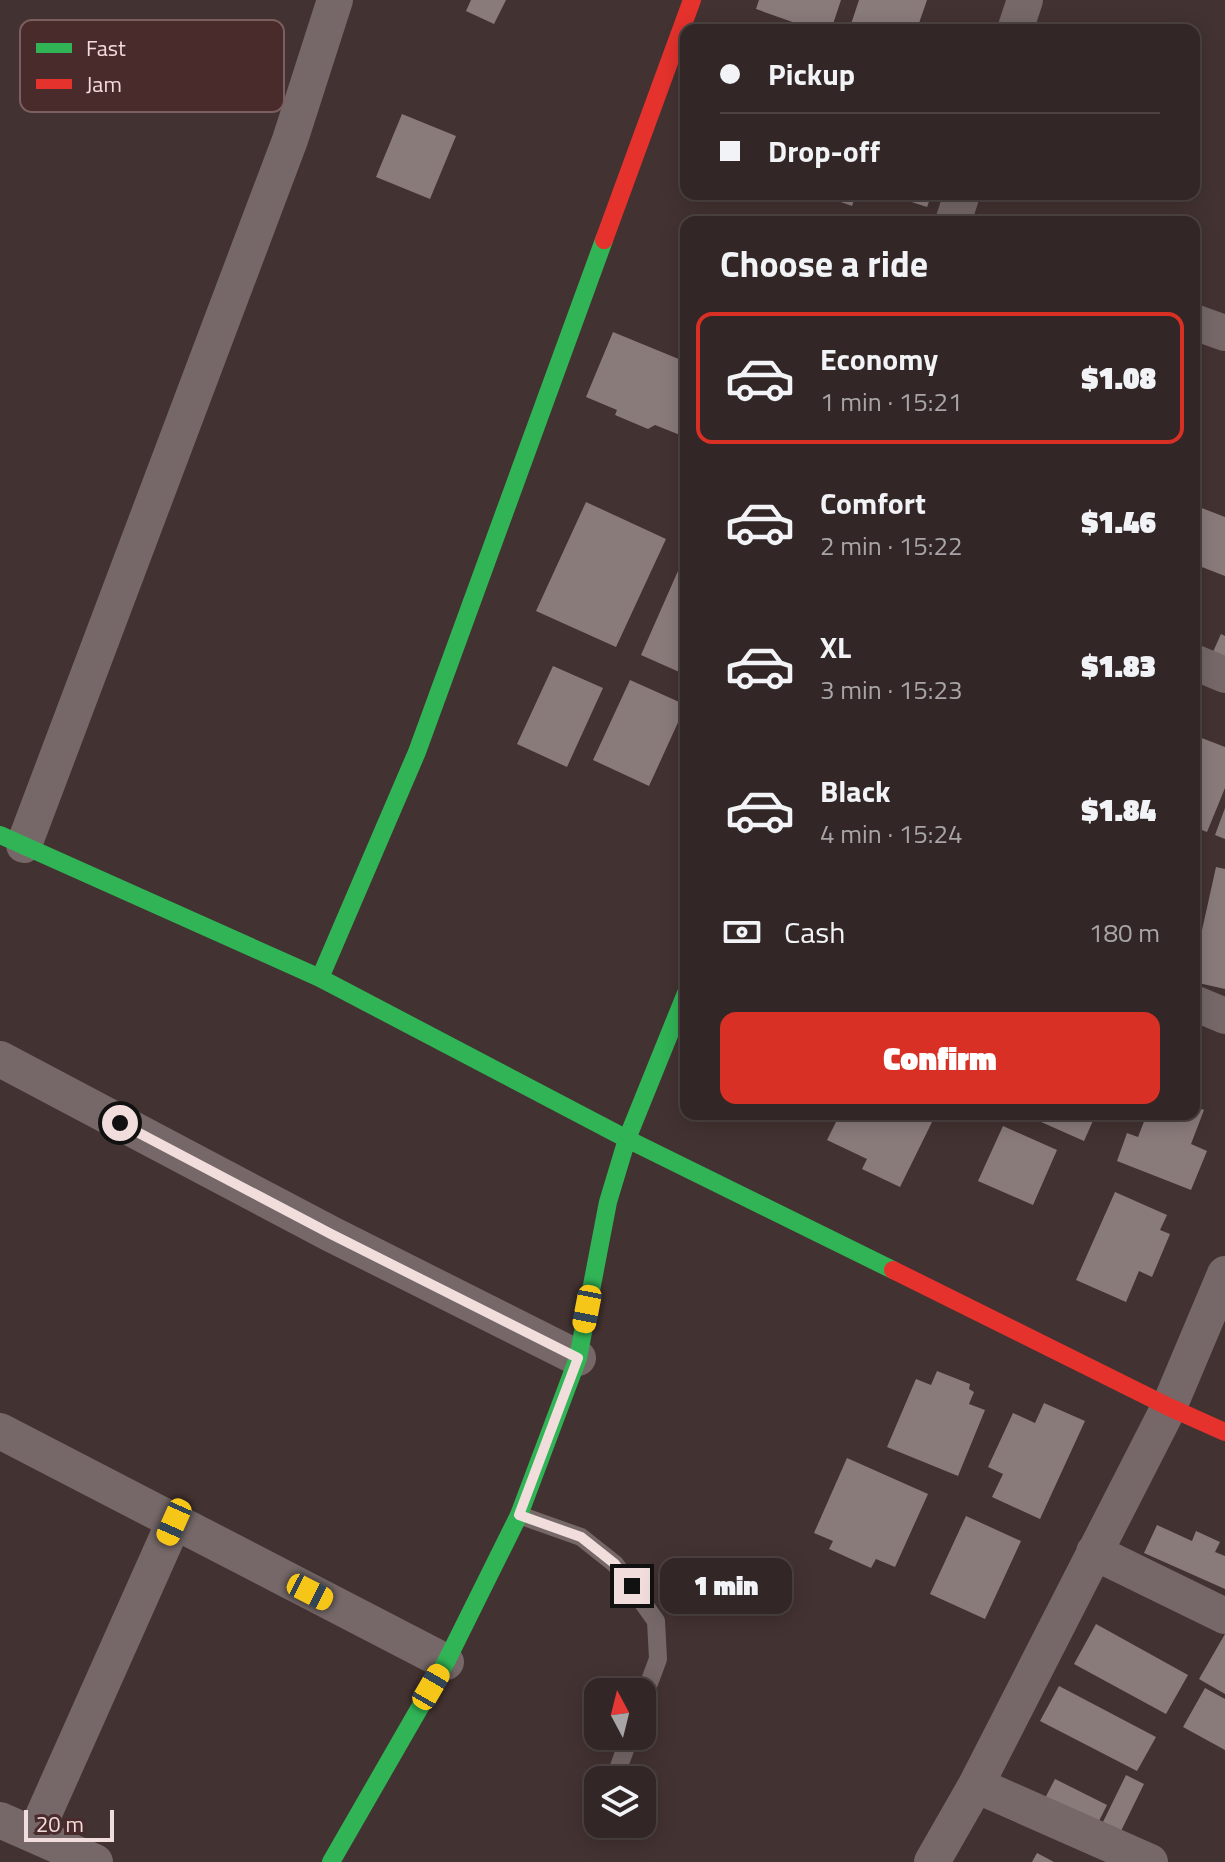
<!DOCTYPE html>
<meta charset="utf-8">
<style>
:root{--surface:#322626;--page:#3a2e2e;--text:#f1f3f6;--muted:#a8a5a7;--line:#4d4343;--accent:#d93025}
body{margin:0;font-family:"Titillium Web",sans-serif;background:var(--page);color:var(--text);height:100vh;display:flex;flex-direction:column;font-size:30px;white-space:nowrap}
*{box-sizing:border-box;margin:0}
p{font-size:26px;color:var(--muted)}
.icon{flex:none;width:44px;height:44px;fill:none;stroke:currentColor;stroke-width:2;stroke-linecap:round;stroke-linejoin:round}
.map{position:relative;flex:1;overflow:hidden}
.details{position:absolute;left:680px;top:216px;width:520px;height:904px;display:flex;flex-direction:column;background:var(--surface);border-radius:16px;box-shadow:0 4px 20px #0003,0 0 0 2px var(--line)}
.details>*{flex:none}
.hud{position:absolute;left:680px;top:24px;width:520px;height:176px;border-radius:16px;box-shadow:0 4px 20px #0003,0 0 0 2px var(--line);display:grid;align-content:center;height:176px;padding:0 40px;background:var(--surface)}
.needle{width:52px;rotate:353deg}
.tools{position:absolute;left:584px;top:1678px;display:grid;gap:16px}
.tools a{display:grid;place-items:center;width:72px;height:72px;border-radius:16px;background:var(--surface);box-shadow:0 4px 20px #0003,0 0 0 2px var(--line);font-size:40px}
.scale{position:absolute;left:24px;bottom:20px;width:90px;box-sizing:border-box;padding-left:8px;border:4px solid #f2dddd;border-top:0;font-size:22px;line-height:28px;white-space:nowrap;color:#f2dddd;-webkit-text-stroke:6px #4a2b2b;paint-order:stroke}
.end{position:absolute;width:36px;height:36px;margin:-18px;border:10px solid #f2dddd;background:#111;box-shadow:0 0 0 4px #111}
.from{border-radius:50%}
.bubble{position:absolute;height:56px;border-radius:16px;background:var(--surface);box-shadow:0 4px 20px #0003,0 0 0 2px var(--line);font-size:26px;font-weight:800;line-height:56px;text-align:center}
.car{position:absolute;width:24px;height:48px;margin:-24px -12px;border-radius:10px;box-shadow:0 0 6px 2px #0007;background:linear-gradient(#f5c518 24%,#345 0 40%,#f5c518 0 76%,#345 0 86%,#f5c518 0)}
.hud b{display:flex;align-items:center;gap:28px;height:76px;font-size:30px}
.hud b+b{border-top:2px solid var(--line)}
.hud i{width:20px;height:20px;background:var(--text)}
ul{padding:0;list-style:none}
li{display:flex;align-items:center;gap:24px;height:132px;margin:0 16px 12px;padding:0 24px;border:4px solid transparent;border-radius:16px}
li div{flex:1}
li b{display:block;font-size:30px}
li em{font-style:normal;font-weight:800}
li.active{border-color:var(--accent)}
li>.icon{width:72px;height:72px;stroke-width:1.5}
h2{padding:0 40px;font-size:36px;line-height:96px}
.pay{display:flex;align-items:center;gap:20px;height:88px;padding:0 40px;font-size:30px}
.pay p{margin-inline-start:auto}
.action{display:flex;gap:16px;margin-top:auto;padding:16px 40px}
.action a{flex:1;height:92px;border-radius:16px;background:var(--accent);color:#fff;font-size:32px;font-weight:800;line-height:92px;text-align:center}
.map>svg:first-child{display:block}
.building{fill:#8a7b7b}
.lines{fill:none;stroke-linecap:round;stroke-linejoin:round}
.lane{stroke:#766868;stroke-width:18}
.street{stroke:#766868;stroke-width:36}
.fast{stroke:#30b455;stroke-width:18}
.jam{stroke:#e5322d;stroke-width:18}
.route{stroke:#f2dddd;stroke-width:10}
.key{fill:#4a2b2b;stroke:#7c6060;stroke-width:2}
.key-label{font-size:22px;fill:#f2dddd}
</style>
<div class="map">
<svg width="1225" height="1862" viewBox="0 0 1225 1862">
<rect width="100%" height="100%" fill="#433232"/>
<path class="building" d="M 471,0 L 506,0 L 494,24 L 466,11 Z
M 759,0 L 841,0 L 831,30 L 815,30 L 756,9 Z
M 859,0 L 927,0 L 917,29 L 910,26 L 909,30 L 849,30 Z
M 958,22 L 982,29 L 981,30 L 956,30 Z
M 402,114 L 456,136 L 430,199 L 376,177 Z
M 818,194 L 856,194 L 852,206 Z
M 900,194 L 932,194 L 927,207 L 899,198 Z
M 788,216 L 806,221 L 805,222 L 786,222 Z
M 613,332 L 686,362 L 685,437 L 655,425 L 648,429 L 615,415 L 617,410 L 586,397 Z
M 586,502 L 666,539 L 616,647 L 536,611 Z
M 1194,505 L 1225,517 L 1225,576 L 1194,564 Z
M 681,564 L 686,566 L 686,675 L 641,655 Z
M 1221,634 L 1225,636 L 1225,661 L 1212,654 Z
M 553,666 L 603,688 L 567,767 L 517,744 Z
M 630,680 L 686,705 L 649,786 L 593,760 Z
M 1194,735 L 1225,747 L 1225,788 L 1207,832 L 1194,827 Z
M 1225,808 L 1225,839 L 1215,835 Z
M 1194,841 L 1202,844 L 1194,864 Z
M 1216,867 L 1225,869 L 1225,989 L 1194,982 L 1194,966 Z
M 1194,1106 L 1204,1110 L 1191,1144 L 1207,1151 L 1191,1190 L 1117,1161 L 1127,1133 L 1138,1137 L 1145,1119 L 1133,1114 L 1194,1114 Z
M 840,1114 L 936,1114 L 900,1187 L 862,1169 L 867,1159 L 827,1140 Z
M 1023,1114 L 1096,1114 L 1084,1141 Z
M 1003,1126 L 1057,1150 L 1033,1205 L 978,1181 Z
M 1115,1192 L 1167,1215 L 1160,1230 L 1170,1234 L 1152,1277 L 1139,1271 L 1126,1302 L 1076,1280 Z
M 937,1371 L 970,1384 L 969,1389 L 974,1392 L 969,1404 L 985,1410 L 958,1476 L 887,1447 L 916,1379 L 931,1385 Z
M 1044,1403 L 1085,1421 L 1040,1519 L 992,1497 L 1003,1474 L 988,1467 L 1013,1413 L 1035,1423 Z
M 847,1458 L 928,1494 L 895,1567 L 876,1559 L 871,1568 L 829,1549 L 833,1541 L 814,1533 Z
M 966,1516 L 1021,1541 L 985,1619 L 930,1594 Z
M 1157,1525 L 1192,1541 L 1196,1531 L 1220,1542 L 1215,1552 L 1225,1556 L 1225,1589 L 1144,1553 Z
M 1096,1624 L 1188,1675 L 1166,1714 L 1074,1664 Z
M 1225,1634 L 1225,1694 L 1199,1679 Z
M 1059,1686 L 1156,1737 L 1137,1771 L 1040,1721 Z
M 1205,1688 L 1225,1699 L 1225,1750 L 1183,1727 Z
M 1126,1775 L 1144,1784 L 1120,1833 L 1102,1824 Z
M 1055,1779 L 1107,1805 L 1095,1829 L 1043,1802 Z
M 1037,1853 L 1054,1862 L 1032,1862 Z"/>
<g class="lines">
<path class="lane" d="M 519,1515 L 581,1537 L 615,1564 L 656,1621 L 658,1659 L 642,1702
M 614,1780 L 630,1736
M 598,1826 L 598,1824"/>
<path class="street" d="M 1015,30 L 1025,0
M 953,222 L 962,194
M 1194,322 L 1225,333
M 1194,662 L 1225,675
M 24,845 L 290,140 L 335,0
M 1194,1003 L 1225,1016
M 0,1059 L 331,1234 L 578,1358
M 0,1431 L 446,1662
M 1094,1552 L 1225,1616
M 976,1785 L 1150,1862
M 0,1820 L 95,1862
M 35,1834 L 174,1522
M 932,1862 L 976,1785 L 1169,1407 L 1225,1274"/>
<path class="fast" d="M 0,835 L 320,978 L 627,1139 L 893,1270
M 320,978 L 417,752 L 604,240
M 331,1862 L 446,1662 L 519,1515 L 578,1358 L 608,1202 L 627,1139 L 686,993"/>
<path class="jam" d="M 604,240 L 692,0
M 893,1270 L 1169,1407 L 1225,1432"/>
</g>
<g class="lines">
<path class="route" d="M 120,1123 L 331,1234 L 578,1358 L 519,1515 L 581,1537 L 615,1564 L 632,1586"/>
</g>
<rect x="20" y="20" width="264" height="92" rx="12" class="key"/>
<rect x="36" y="43" width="36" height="10" fill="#30b455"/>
<rect x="36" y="79" width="36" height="10" fill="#e5322d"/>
<g class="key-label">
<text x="86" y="56">Fast</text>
<text x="86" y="92">Jam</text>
</g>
</svg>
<div class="tools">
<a><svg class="needle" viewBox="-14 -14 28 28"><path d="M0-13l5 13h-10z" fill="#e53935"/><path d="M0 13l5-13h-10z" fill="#a8a5a7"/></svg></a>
<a><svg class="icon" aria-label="layers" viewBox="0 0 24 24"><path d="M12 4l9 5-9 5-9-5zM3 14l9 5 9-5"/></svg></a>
</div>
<div class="scale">20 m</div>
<i class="end from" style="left:120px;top:1123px"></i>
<i class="end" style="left:632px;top:1586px"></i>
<div class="bubble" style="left:660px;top:1558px;width:132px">1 min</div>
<i class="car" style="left:587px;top:1309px;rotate:191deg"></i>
<i class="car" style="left:174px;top:1522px;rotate:204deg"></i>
<i class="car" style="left:310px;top:1592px;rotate:117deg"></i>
<i class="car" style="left:431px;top:1687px;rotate:30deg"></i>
<div class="hud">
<b><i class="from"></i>Pickup</b>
<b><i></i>Drop-off</b>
</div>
<section class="details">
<h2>Choose a ride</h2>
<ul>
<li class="active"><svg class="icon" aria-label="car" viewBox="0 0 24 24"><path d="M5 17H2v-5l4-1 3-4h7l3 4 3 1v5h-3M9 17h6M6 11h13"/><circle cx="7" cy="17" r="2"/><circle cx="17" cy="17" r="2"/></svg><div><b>Economy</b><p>1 min · 15:21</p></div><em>$1.08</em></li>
<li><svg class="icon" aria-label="car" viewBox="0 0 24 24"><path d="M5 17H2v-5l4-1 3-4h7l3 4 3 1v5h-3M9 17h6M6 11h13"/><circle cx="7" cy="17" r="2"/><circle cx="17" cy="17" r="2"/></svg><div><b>Comfort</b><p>2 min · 15:22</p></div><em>$1.46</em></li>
<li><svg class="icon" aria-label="car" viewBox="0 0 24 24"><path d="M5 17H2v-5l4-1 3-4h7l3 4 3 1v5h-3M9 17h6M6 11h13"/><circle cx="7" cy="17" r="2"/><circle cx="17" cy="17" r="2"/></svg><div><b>XL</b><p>3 min · 15:23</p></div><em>$1.83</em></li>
<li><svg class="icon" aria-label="car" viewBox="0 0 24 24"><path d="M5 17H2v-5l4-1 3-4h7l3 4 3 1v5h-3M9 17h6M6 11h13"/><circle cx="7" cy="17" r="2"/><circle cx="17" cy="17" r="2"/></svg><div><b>Black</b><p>4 min · 15:24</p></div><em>$1.84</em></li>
</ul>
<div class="pay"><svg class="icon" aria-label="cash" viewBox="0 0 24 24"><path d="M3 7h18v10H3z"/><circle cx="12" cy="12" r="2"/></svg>Cash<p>180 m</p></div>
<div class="action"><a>Confirm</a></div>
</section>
</div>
